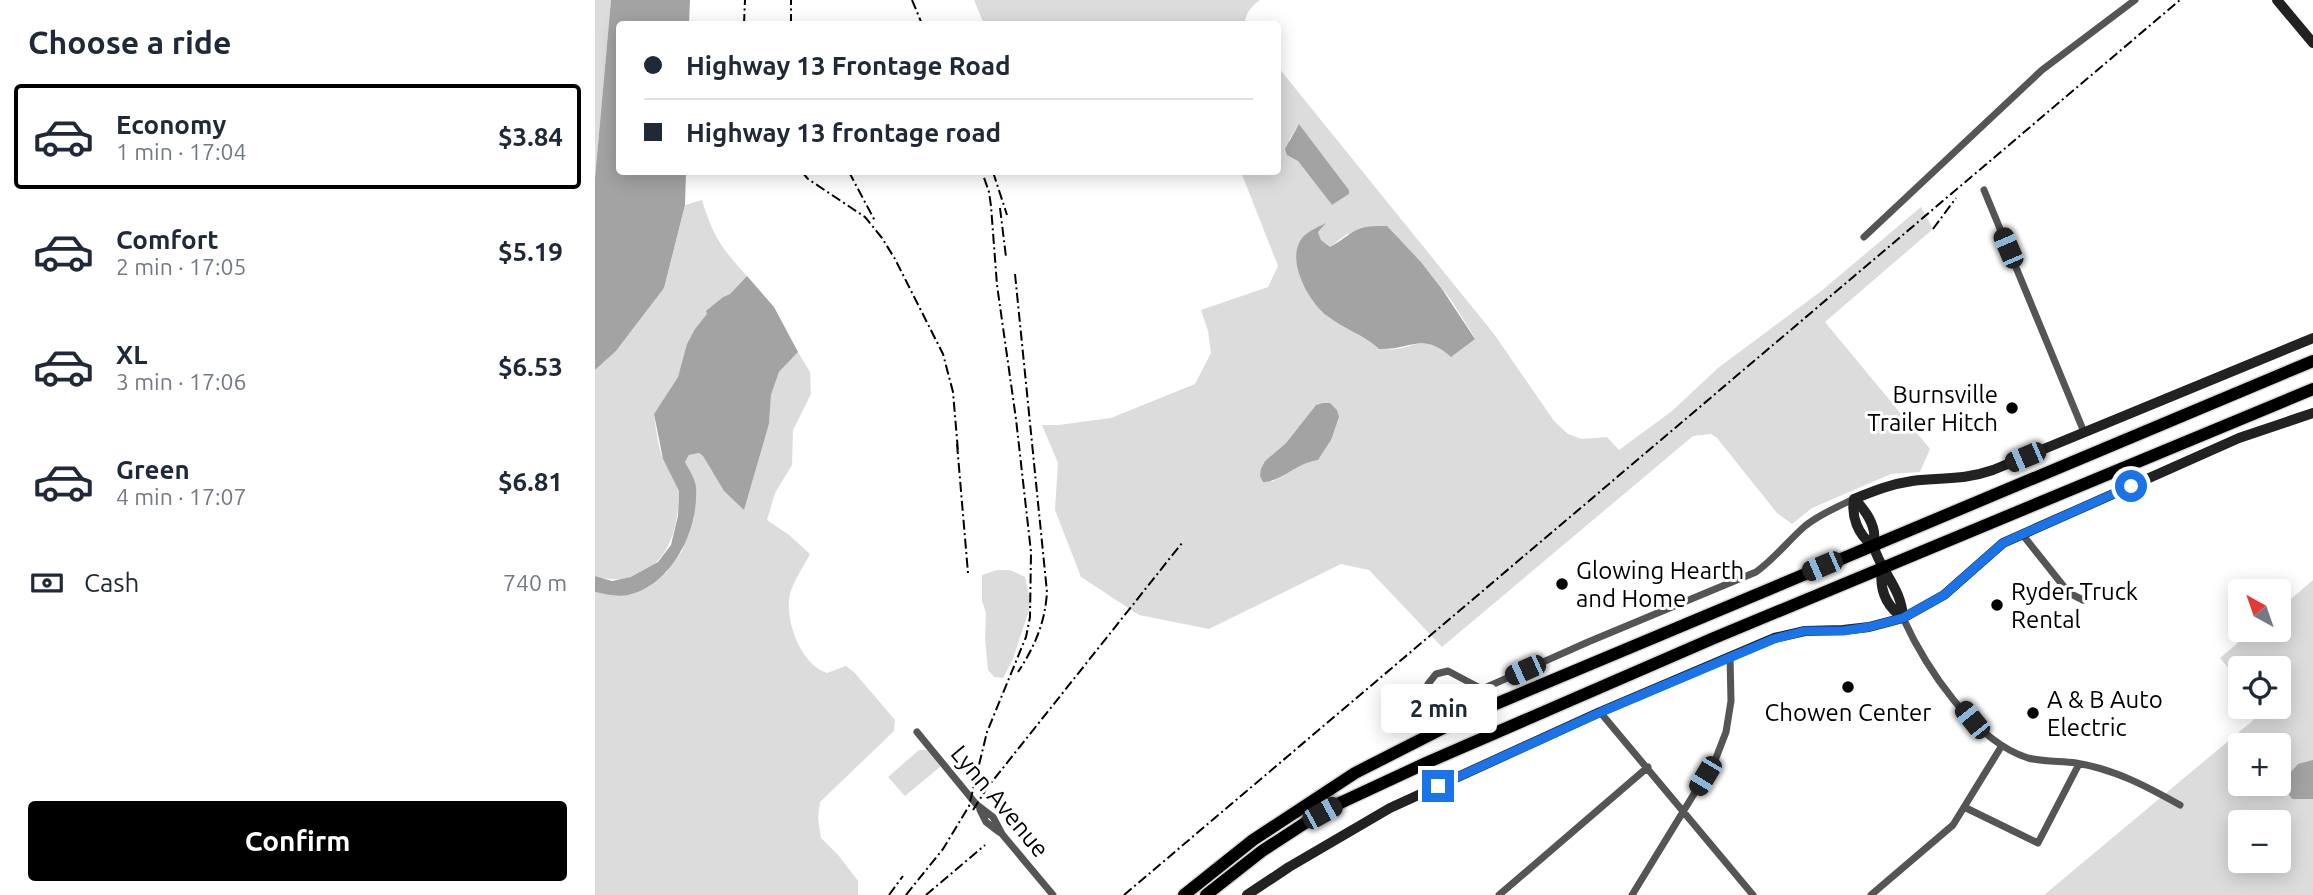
<!DOCTYPE html>
<meta charset="utf-8">
<style>
:root{--surface:#fff;--page:#f2f2f3;--text:#1f2937;--muted:#747a83;--line:#e0e1e3;--accent:#000}
body{margin:0;font-family:Ubuntu,sans-serif;background:var(--page);color:var(--text);height:100vh;display:flex;flex-direction:column;font-size:26px;white-space:nowrap}
*{box-sizing:border-box;margin:0}
p{font-size:23px;color:var(--muted)}
.icon{flex:none;width:38px;height:38px;fill:none;stroke:currentColor;stroke-width:2;stroke-linecap:round;stroke-linejoin:round}
.map{position:relative;flex:1;overflow:hidden}
.sheet{display:flex;flex-direction:column;background:var(--surface);width:595px}
.sheet>*{flex:none}
.guide{position:absolute;left:21px;top:21px;width:665px;height:154px;border-radius:7px;box-shadow:0 4px 18px #0003;display:grid;align-content:center;height:154px;padding:0 28px;background:var(--surface)}
.needle{width:46px;rotate:320deg}
.tools{position:absolute;left:1633px;top:579px;display:grid;gap:14px}
.tools a{display:grid;place-items:center;width:63px;height:63px;border-radius:7px;background:var(--surface);box-shadow:0 4px 18px #0003;font-size:35px}
.end{position:absolute;width:32px;height:32px;margin:-16px;border:9px solid #1a73e8;background:#fff;box-shadow:0 0 0 4px #fff}
.from{border-radius:50%}
.bubble{position:absolute;height:49px;border-radius:7px;background:var(--surface);box-shadow:0 4px 18px #0003;font-size:23px;font-weight:600;line-height:49px;text-align:center}
.car{position:absolute;width:21px;height:42px;margin:-21px -10px;border-radius:9px;box-shadow:0 0 5px 2px #0007;background:linear-gradient(#222 24%,#8ab4d8 0 40%,#222 0 76%,#8ab4d8 0 86%,#222 0)}
.guide b{display:flex;align-items:center;gap:24px;height:66px;font-size:26px}
.guide b+b{border-top:2px solid var(--line)}
.guide i{width:18px;height:18px;background:var(--text)}
ul{padding:0;list-style:none}
li{display:flex;align-items:center;gap:21px;height:105px;margin:0 14px 10px;padding:0 14px;border:4px solid transparent;border-radius:7px}
li div{flex:1}
li b{display:block;font-size:26px}
li em{font-style:normal;font-weight:600}
li.active{border-color:var(--accent)}
li>.icon{width:63px;height:63px;stroke-width:1.5}
h2{padding:0 28px;font-size:32px;line-height:84px}
.pay{display:flex;align-items:center;gap:18px;height:77px;padding:0 28px;font-size:26px}
.pay p{margin-inline-start:auto}
.primary-button{display:flex;gap:14px;margin-top:auto;padding:14px 28px}
.primary-button a{flex:1;height:80px;border-radius:7px;background:var(--accent);color:#fff;font-size:28px;font-weight:600;line-height:80px;text-align:center}
main{display:flex;flex:1;min-height:0}
.map>svg:first-child{display:block}
.green{fill:#dcdcdc;fill-rule:evenodd}
.water{fill:#a3a3a3}
.lines{fill:none;stroke-linecap:round;stroke-linejoin:round}
.highway-casing{stroke:#dbdbdb;stroke-width:15}
.street{stroke:#555;stroke-width:7}
.secondary{stroke:#222;stroke-width:10}
.highway{stroke:#000;stroke-width:12}
.rail{stroke:#000;stroke-width:2;stroke-dasharray:10 3.5 2 3.5;stroke-linecap:butt}
.route{stroke:#1a73e8;stroke-width:9}
.poi-dot{fill:#000;stroke:#fff;stroke-width:2.5}
.labels{text-anchor:middle;dominant-baseline:central;stroke-width:6;stroke-linejoin:round;paint-order:stroke}
.poi-label{font-size:24px;fill:#000;stroke:#fff;text-anchor:start}
.street-label{font-size:24px;fill:#000;stroke:#fff}
</style>
<main>
<section class="sheet">
<h2>Choose a ride</h2>
<ul>
<li class="active"><svg class="icon" aria-label="car" viewBox="0 0 24 24"><path d="M5 17H2v-5l4-1 3-4h7l3 4 3 1v5h-3M9 17h6M6 11h13"/><circle cx="7" cy="17" r="2"/><circle cx="17" cy="17" r="2"/></svg><div><b>Economy</b><p>1 min · 17:04</p></div><em>$3.84</em></li>
<li><svg class="icon" aria-label="car" viewBox="0 0 24 24"><path d="M5 17H2v-5l4-1 3-4h7l3 4 3 1v5h-3M9 17h6M6 11h13"/><circle cx="7" cy="17" r="2"/><circle cx="17" cy="17" r="2"/></svg><div><b>Comfort</b><p>2 min · 17:05</p></div><em>$5.19</em></li>
<li><svg class="icon" aria-label="car" viewBox="0 0 24 24"><path d="M5 17H2v-5l4-1 3-4h7l3 4 3 1v5h-3M9 17h6M6 11h13"/><circle cx="7" cy="17" r="2"/><circle cx="17" cy="17" r="2"/></svg><div><b>XL</b><p>3 min · 17:06</p></div><em>$6.53</em></li>
<li><svg class="icon" aria-label="car" viewBox="0 0 24 24"><path d="M5 17H2v-5l4-1 3-4h7l3 4 3 1v5h-3M9 17h6M6 11h13"/><circle cx="7" cy="17" r="2"/><circle cx="17" cy="17" r="2"/></svg><div><b>Green</b><p>4 min · 17:07</p></div><em>$6.81</em></li>
</ul>
<div class="pay"><svg class="icon" aria-label="cash" viewBox="0 0 24 24"><path d="M3 7h18v10H3z"/><circle cx="12" cy="12" r="2"/></svg>Cash<p>740 m</p></div>
<div class="primary-button"><a>Confirm</a></div>
</section>
<div class="map">
<svg width="1718" height="895" viewBox="0 0 1718 895">
<rect width="100%" height="100%" fill="#fff"/>
<path class="green" d="M 0,0 L 16,0 L 0,178 Z
M 379,0 L 665,0 C 656,7 650,13 650,24 L 389,24 Z
M 683,67 L 899,334 L 959,421 L 973,434 L 987,439 L 1012,437 L 1024,450 L 1077,411 L 1123,368 L 1225,292 L 1326,207 L 1338,229 L 1230,322 L 1335,449 L 1325,472 L 1296,474 L 1217,508 L 1197,524 L 1182,513 L 1122,438 L 1116,434 L 1098,436 L 847,647 L 774,570 L 746,564 L 614,629 L 544,615 L 486,577 L 460,510 L 463,463 L 447,425 L 463,425 L 516,418 L 600,384 L 616,353 L 613,331 L 606,310 L 673,287 L 683,266 L 646,172 L 682,172 ZM 704,124 L 754,190 L 754,194 L 737,205 L 703,161 L 694,140 ZM 729,224 L 723,232 L 726,240 L 735,247 L 752,234 L 806,241 L 826,262 L 856,300 L 880,338 L 847,349 C 829,338 820,346 802,349 C 796,350 789,349 784,349 C 769,335 749,329 733,317 C 715,303 692,261 707,239 C 711,233 723,228 729,224 ZM 721,405 L 736,440 L 723,460 L 710,462 L 677,482 L 670,461 L 691,443 Z
M 107,200 C 118,236 127,249 152,276 L 135,294 L 128,297 L 100,329 L 83,377 L 59,414 C 61,429 63,448 69,461 C 74,470 82,480 84,490 C 84,495 83,501 83,506 C 81,553 50,591 0,576 L 0,370 L 21,351 L 69,288 L 90,205 Z
M 203,352 L 215,372 L 216,394 L 198,430 L 197,465 L 180,493 L 172,520 L 194,535 L 215,554 C 209,566 199,580 195,594 C 189,620 206,665 232,673 L 251,666 L 259,672 L 300,720 L 299,731 L 225,802 L 223,818 L 226,838 L 244,856 L 263,881 L 263,895 L 0,895 L 0,592 L 10,594 L 71,573 L 87,551 L 97,518 L 101,487 L 90,462 L 94,455 L 104,453 L 108,456 L 129,491 L 149,509 L 174,424 L 176,395 L 184,372 Z
M 402,570 L 415,570 L 430,577 L 436,604 L 418,659 L 408,678 L 399,677 L 393,670 L 390,639 L 391,613 L 387,601 L 387,575 Z
M 1718,580 L 1718,895 L 1449,895 L 1668,712 L 1664,707 L 1684,707 L 1684,668 L 1645,668 L 1645,683 L 1625,658 L 1658,630 L 1684,630 L 1684,609 ZM 1645,746 L 1684,746 L 1684,784 L 1645,784 ZM 1645,822 L 1684,822 L 1684,861 L 1645,861 Z
M 324,750 L 332,750 L 344,762 L 345,767 L 310,796 L 293,777 Z"/>
<path class="water" d="M 16,0 L 95,0 L 94,24 L 24,24 L 24,172 L 91,172 L 90,205 L 69,288 L 21,351 L 0,370 L 0,178 Z
M 704,124 L 754,190 L 754,194 L 737,205 L 703,161 L 692,155 L 690,149 Z
M 731,223 L 723,232 L 726,240 L 735,247 C 761,232 758,225 792,226 L 826,262 L 847,289 L 880,339 L 856,357 C 827,331 817,350 784,349 C 769,335 749,329 732,316 C 714,302 690,260 707,238 C 713,231 723,227 731,223 Z
M 152,276 L 179,307 L 203,352 L 184,372 L 176,395 L 174,424 L 149,510 L 129,491 L 108,456 L 104,453 L 94,455 L 90,462 C 94,470 100,478 101,487 C 104,530 77,585 33,595 C 22,597 10,594 0,592 L 0,576 L 17,581 L 36,577 L 63,562 L 76,545 L 83,516 L 84,491 L 68,459 L 59,414 L 83,377 L 92,344 L 100,329 L 112,314 L 111,311 L 128,297 L 135,294 Z
M 728,403 L 735,403 L 742,410 L 744,417 L 736,440 L 723,460 C 701,463 686,482 668,482 L 665,476 L 666,469 L 670,461 L 691,443 L 721,405 Z
M 1718,760 L 1718,799 L 1697,799 L 1686,783 L 1703,764 Z"/>
<g class="lines">
<defs>
<path id="highway" d="M 589,895 L 658,840 L 760,773 L 872,716 L 1718,361
M 611,895 L 667,851 L 710,823 L 745,803 L 831,763 L 1119,638 L 1718,389"/>
</defs>
<use href="#highway" class="highway-casing"/>
<path class="street" d="M 1389,190 L 1489,432
M 1269,237 L 1447,70 L 1540,0
M 1427,534 L 1474,593 L 1488,600
M 1308,618 C 1331,668 1379,741 1433,758 C 1448,762 1466,761 1481,763 C 1519,769 1551,786 1585,805
M 887,689 L 853,671 L 841,674 L 833,684 L 836,698 L 848,704 L 865,699 L 993,642 L 1161,572 C 1179,559 1193,541 1210,526 C 1225,514 1242,507 1259,499
M 1005,712 L 1158,895
M 322,732 L 381,804 L 398,817 L 407,834 L 458,895
M 1369,807 L 1443,843 L 1484,764
M 385,810 L 391,822 L 404,832
M 904,895 L 1053,767
M 1037,895 L 1121,758 L 1131,732 L 1136,701 L 1135,656
M 1276,895 L 1358,825 L 1406,747"/>
<path class="secondary" d="M 1682,0 L 1718,43
M 1259,499 C 1279,491 1296,484 1317,481 C 1348,477 1366,481 1398,470 L 1718,338
M 1259,499 C 1268,507 1277,520 1279,532 C 1280,540 1277,545 1281,553 C 1290,576 1307,591 1308,618
M 1259,499 C 1256,517 1263,534 1277,545
M 1287,568 C 1284,589 1291,606 1308,618
M 652,895 L 694,867 L 795,808 L 1005,712 L 1179,638 L 1210,631 L 1248,630 L 1274,627 L 1308,618 L 1349,595 L 1408,543 L 1644,438 L 1718,413"/>
<use href="#highway" class="highway"/>
<path class="rail" d="M 317,0 L 327,24
M 149,24 L 150,0
M 196,24 L 196,0
M 207,172 L 213,179 L 270,217 L 287,238 L 300,259 L 348,354 L 358,392 L 363,451
M 254,172 L 280,221
M 398,172 L 412,215
M 405,208 L 411,257
M 1338,229 L 1361,198
M 420,274 L 452,592 C 450,623 440,646 423,672
M 362,444 L 373,573
M 378,810 L 392,788 L 587,543
M 294,895 L 308,876
M 311,895 L 348,849 L 374,806 L 392,732 L 431,637 L 435,617 L 436,552 L 421,419 L 402,285 L 396,206 L 394,192 L 387,172
M 331,895 L 390,845
M 529,895 L 1585,0"/>
</g>
<g class="lines">
<path class="route" d="M 843,786 L 1006,712 L 1179,639 L 1210,631 L 1248,631 L 1274,627 L 1308,618 L 1349,595 L 1408,543 L 1536,486"/>
</g>
<g class="poi-dot">
<circle cx="1417" cy="408" r="7"/>
<circle cx="967" cy="584" r="7"/>
<circle cx="1402" cy="605" r="7"/>
<circle cx="1253" cy="687" r="7"/>
<circle cx="1438" cy="713" r="7"/>
</g>
<g class="labels">
<g class="poi-label">
<text x="1403" y="394" text-anchor="end">Burnsville<tspan x="1403" dy="28">Trailer Hitch</tspan></text>
<text x="981" y="570">Glowing Hearth<tspan x="981" dy="28">and Home</tspan></text>
<text x="1416" y="591">Ryder Truck<tspan x="1416" dy="28">Rental</tspan></text>
<text x="1452" y="699">A &amp; B Auto<tspan x="1452" dy="28">Electric</tspan></text>
<text x="1253" y="712" text-anchor="middle">Chowen Center</text>
</g>
<g class="street-label">
<text transform="translate(405 801) rotate(50)">Lynn Avenue</text>
</g>
</g>
</svg>
<div class="tools">
<a><svg class="needle" viewBox="-14 -14 28 28"><path d="M0-13l5 13h-10z" fill="#e53935"/><path d="M0 13l5-13h-10z" fill="#747a83"/></svg></a>
<a><svg class="icon" aria-label="locate" viewBox="0 0 24 24"><circle cx="12" cy="12" r="6"/><path d="M12 2v4M12 18v4M2 12h4M18 12h4"/></svg></a>
<a>+</a>
<a>−</a>
</div>
<i class="end from" style="left:1536px;top:486px"></i>
<i class="end" style="left:843px;top:786px"></i>
<div class="bubble" style="left:786px;top:684px;width:116px">2 min</div>
<i class="car" style="left:1413px;top:248px;rotate:337deg"></i>
<i class="car" style="left:1430px;top:457px;rotate:247deg"></i>
<i class="car" style="left:1227px;top:566px;rotate:247deg"></i>
<i class="car" style="left:930px;top:670px;rotate:246deg"></i>
<i class="car" style="left:1377px;top:720px;rotate:321deg"></i>
<i class="car" style="left:1110px;top:776px;rotate:211deg"></i>
<i class="car" style="left:727px;top:813px;rotate:61deg"></i>
<div class="guide">
<b><i class="from"></i>Highway 13 Frontage Road</b>
<b><i></i>Highway 13 frontage road</b>
</div>
</div>
</main>
